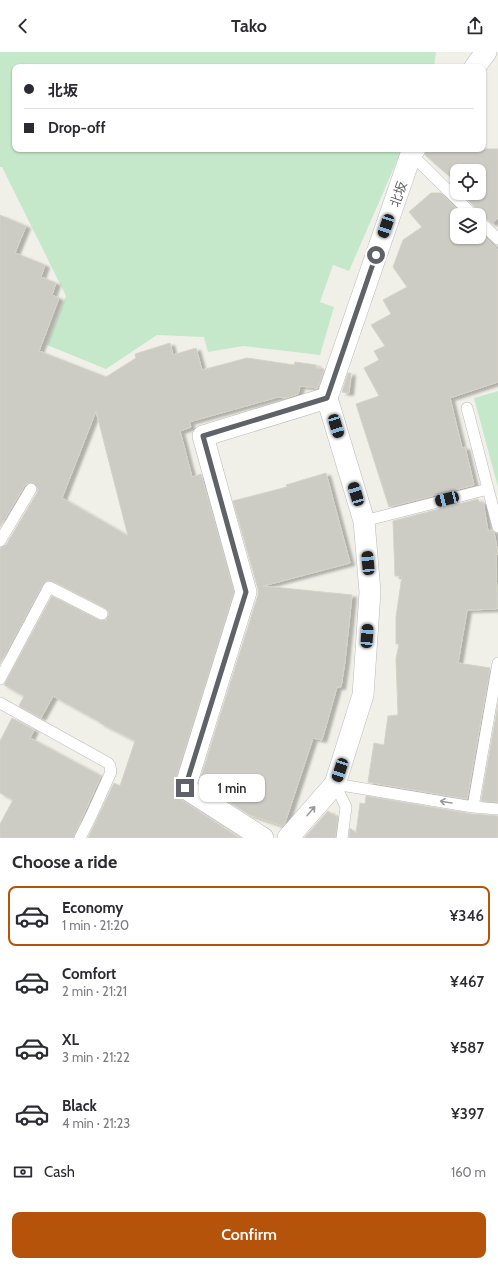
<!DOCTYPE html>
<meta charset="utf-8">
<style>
:root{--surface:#fff;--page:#f2f2f3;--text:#2b2b33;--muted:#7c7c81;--line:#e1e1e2;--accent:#b45309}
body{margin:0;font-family:Cabin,"Noto Sans JP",sans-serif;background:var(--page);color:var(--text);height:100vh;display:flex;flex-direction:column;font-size:15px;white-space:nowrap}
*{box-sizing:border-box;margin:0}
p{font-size:13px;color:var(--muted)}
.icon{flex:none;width:22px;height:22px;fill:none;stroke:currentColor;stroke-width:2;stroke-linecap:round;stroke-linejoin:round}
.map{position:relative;height:786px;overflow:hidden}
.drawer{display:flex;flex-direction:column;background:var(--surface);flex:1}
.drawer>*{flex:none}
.hud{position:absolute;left:12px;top:12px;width:474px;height:88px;border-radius:8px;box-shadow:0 1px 3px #0004;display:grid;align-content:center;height:88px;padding:0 12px;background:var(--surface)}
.controls{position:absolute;left:450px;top:112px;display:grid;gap:8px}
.controls a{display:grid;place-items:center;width:36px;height:36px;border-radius:8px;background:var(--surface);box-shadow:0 1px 3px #0004;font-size:20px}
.end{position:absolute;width:18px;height:18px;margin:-9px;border:5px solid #5f6268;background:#fff;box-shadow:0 0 0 2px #fff}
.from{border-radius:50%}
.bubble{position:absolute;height:28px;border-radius:8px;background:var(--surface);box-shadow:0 1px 3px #0004;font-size:13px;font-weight:600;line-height:28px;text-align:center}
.car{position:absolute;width:12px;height:24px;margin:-12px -6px;border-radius:5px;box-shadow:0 0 3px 1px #0007;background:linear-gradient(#222 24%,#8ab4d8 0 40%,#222 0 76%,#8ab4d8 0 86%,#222 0)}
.hud b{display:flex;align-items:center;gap:14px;height:38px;font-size:15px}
.hud b+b{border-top:1px solid var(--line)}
.hud i{width:10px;height:10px;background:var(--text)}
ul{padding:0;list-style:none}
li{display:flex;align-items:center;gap:12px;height:60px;margin:0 8px 6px;padding:0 4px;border:2px solid transparent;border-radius:8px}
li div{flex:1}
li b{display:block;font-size:15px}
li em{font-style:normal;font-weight:600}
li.current{border-color:var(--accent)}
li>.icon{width:36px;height:36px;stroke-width:1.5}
h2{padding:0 12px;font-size:18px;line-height:48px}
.pay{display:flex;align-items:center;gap:10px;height:44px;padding:0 12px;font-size:15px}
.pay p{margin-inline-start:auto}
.action{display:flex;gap:8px;margin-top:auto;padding:8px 12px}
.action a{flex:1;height:46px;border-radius:8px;background:var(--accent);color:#fff;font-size:16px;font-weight:600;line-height:46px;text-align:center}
header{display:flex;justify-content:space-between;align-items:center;height:52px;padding:0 12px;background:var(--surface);font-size:18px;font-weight:600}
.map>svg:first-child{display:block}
.green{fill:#c5e8ca}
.building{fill:#cccbc4;stroke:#d6d3c6;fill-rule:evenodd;filter:url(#shadow)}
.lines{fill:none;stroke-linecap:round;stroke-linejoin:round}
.service-casing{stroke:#b8b9be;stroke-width:12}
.minor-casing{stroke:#b8b9be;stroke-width:22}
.service{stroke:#fff;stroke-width:11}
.minor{stroke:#fff;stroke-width:21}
.oneway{stroke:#97999d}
.route{stroke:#5f6268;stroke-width:5}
.labels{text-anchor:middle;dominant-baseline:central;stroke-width:3.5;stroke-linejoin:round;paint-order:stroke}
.street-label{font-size:13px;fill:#5f6268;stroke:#fff}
</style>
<header><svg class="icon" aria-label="back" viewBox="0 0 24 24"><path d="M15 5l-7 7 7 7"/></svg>Tako<svg class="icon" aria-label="share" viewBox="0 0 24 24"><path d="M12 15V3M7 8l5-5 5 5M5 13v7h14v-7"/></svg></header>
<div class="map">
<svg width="498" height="786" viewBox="0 0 498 786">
<defs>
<filter id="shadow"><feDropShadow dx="4.5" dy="2.5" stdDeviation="1" flood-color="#0004"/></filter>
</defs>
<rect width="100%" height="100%" fill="#f1f0e8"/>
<path class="green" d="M 0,0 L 436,0 L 434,15 L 15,15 L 15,97 L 402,97 L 349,219 L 333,213 L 320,250 L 334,255 L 320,303 L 243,294 L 208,300 L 204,285 L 157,283 L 106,317 L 47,293 L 66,244 L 2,115 L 0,115 Z
M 498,339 L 498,435 L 474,346 Z"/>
<path class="building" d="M 427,97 L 498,97 L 498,166 L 492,172 L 484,164 L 480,162 L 478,158 L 461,141 L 479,141 L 479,119 L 457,119 L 457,131 L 425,103 Z
M 431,141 L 441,141 L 463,163 L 457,163 L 457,185 L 479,185 L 479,179 L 498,198 L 498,330 L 450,346 L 462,396 L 465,395 L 474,433 L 389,455 L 356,352 L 379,344 L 364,316 L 379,308 L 374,299 L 385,294 L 371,273 L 391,262 L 383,248 L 407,235 L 393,215 L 403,188 L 422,175 L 409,160 Z
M 0,163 L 26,174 L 15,201 L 45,213 L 41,225 L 56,231 L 52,243 L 59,246 L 39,299 L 106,325 L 136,306 L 135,302 L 170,291 L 173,303 L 196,296 L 202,318 L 247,306 L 294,313 L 295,310 L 316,313 L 316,316 L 324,317 L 318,336 L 300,334 L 298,342 L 286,346 L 278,345 L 189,370 L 191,375 L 180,379 L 192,425 L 201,422 L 234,540 L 174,732 L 174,740 L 179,746 L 239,786 L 88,786 L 114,731 L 120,734 L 135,689 L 100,671 L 100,670 L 53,644 L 41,666 L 19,654 L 24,644 L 4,633 L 52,544 L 99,568 L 106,568 L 109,562 L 108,559 L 105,556 L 52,529 L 46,529 L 43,532 L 0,612 L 0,496 L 6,493 L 37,441 L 38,437 L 34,431 L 28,431 L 25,433 L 0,475 ZM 96,359 L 128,484 L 62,446 Z
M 348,321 L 351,321 L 349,341 L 342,340 Z
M 326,421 L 350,511 L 263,534 L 352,543 L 345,609 L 341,635 L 337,635 L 322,688 L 313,686 L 285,771 L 283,774 L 250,763 L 199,731 L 258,543 L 258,537 L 233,449 L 287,435 L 286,433 Z
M 478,447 L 479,450 L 483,450 L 488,479 L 492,478 L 494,480 L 498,502 L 496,502 L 497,557 L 467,558 L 458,611 L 490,616 L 467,747 L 368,730 L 374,691 L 384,693 L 388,664 L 398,663 L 396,607 L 399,592 L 396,592 L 396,565 L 402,524 L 395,524 L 393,469 Z
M 498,652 L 498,750 L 481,749 Z
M 12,666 L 34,678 L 30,686 L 101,724 L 73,786 L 0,786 L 0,772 L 13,748 L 0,741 L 0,689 Z
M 366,744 L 472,762 L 498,764 L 498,786 L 349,786 L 350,776 L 356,781 L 360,751 L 365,752 Z
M 328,759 L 338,766 L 335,786 L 304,786 Z"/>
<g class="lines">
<defs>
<path id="service" d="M 411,102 L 473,163
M 479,169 L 498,187
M 467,356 L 498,475
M 364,469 L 488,437
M 0,489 L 31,437
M 0,627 L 49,535 L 102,562
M 0,651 L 108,711 L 110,714 L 111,720 L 91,764 L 80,786
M 335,732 L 473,755 L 498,757
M 335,732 L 346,755 L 342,786
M 473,755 L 498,611"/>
<path id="minor" d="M 475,15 L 486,0
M 327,346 L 411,102 L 415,97
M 263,786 L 185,736 L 246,540 L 203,384 L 327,346
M 288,786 L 335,732 L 363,643 L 370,540 L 364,469 L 327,346"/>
</defs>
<use href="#service" class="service-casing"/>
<use href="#minor" class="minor-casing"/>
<use href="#service" class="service"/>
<use href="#minor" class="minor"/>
</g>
<defs><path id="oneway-shaft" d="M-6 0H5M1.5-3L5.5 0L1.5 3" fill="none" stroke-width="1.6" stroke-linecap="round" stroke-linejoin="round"/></defs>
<g class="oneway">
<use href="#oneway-shaft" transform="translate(446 750) rotate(-171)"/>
<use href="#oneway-shaft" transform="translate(311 759) rotate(-49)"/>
</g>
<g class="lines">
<path class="route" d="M 185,736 L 246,540 L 203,384 L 327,346 L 376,203"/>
</g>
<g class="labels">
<g class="street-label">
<text transform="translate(398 142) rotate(-71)">北坂</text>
</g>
</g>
</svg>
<div class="controls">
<a><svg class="icon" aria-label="locate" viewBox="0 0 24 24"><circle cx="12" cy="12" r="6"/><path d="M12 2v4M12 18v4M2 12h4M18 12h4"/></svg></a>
<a><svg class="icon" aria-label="layers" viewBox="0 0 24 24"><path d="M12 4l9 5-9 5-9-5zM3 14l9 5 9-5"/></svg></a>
</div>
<i class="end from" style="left:376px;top:203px"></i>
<i class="end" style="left:185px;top:736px"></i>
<div class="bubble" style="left:199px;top:722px;width:66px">1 min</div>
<i class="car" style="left:386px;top:174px;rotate:199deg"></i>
<i class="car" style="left:336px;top:374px;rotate:163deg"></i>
<i class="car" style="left:356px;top:442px;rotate:343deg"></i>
<i class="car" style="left:447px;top:447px;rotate:256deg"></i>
<i class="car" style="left:368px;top:511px;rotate:355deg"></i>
<i class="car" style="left:367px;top:584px;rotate:4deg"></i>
<i class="car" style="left:340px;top:718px;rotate:198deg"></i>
<div class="hud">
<b><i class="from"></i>北坂</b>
<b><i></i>Drop-off</b>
</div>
</div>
<section class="drawer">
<h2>Choose a ride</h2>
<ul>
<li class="current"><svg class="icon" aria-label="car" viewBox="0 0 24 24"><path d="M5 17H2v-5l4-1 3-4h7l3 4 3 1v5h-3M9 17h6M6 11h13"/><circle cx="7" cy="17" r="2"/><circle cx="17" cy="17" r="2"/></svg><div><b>Economy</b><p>1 min · 21:20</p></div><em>¥346</em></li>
<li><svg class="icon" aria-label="car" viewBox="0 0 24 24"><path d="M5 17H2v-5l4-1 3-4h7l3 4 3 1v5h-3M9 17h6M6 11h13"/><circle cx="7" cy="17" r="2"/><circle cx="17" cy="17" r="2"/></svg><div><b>Comfort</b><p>2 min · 21:21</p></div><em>¥467</em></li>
<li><svg class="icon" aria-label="car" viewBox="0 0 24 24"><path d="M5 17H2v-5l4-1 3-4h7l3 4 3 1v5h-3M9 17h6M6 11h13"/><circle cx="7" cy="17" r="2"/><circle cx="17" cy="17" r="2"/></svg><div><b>XL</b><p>3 min · 21:22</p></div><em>¥587</em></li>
<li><svg class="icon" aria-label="car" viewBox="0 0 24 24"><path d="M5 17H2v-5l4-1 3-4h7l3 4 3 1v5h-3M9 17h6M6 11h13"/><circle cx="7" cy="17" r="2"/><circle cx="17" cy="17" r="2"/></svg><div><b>Black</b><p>4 min · 21:23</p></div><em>¥397</em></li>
</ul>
<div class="pay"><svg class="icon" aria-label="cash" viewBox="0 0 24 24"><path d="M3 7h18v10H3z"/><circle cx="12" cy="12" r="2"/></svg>Cash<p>160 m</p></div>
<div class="action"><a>Confirm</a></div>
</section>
